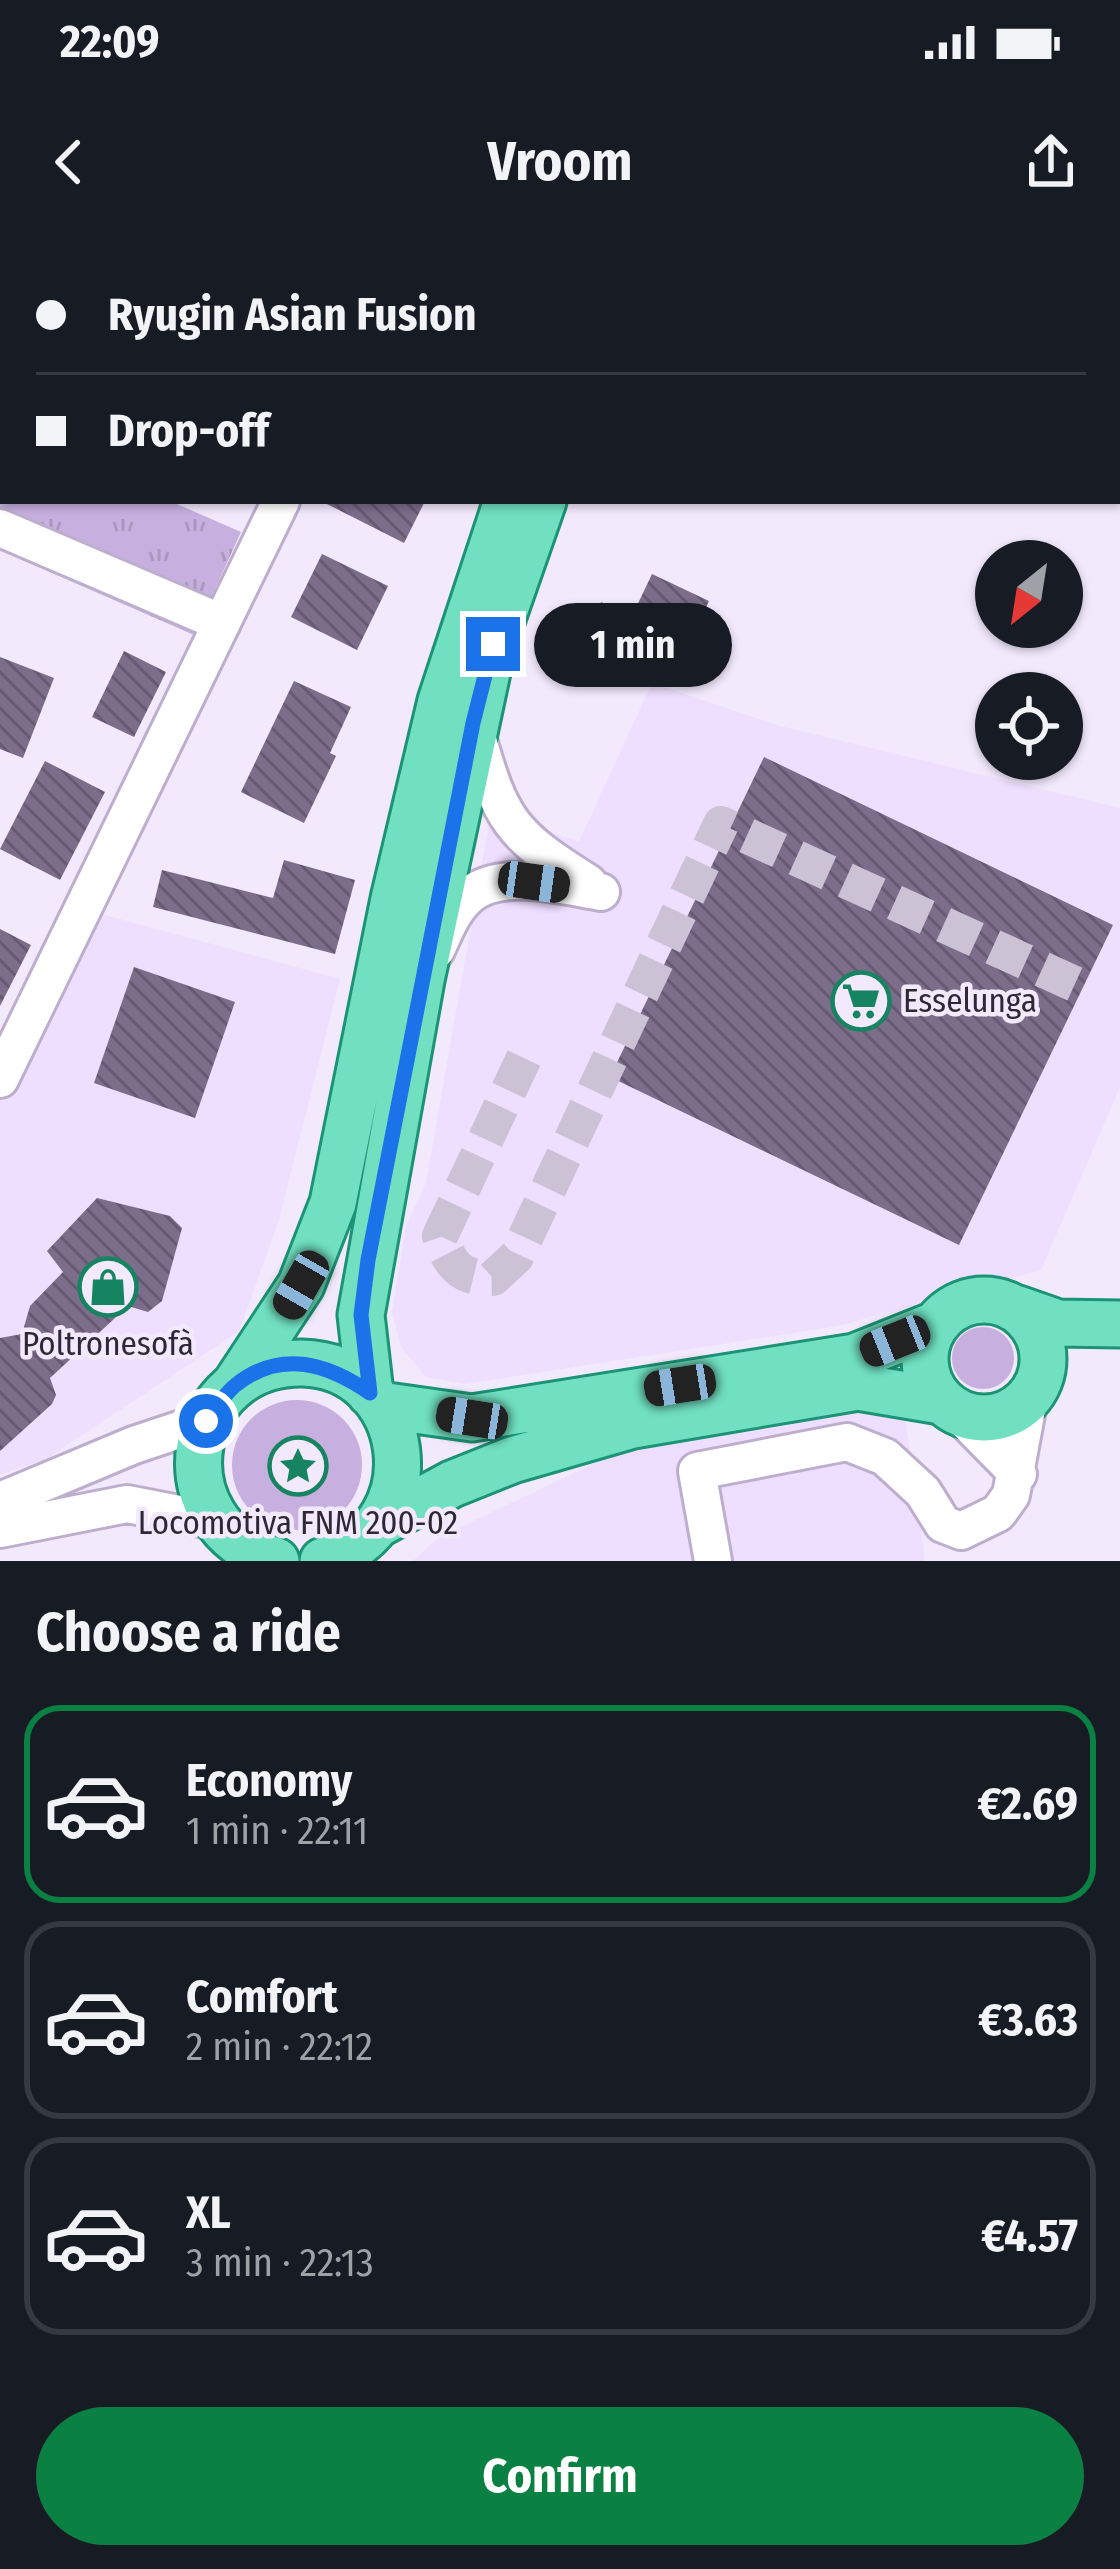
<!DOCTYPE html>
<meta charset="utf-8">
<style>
:root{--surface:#171b24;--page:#20242c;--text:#f1f3f6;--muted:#9ea1a6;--line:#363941;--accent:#0b8043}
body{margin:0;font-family:"Fira Sans Condensed",sans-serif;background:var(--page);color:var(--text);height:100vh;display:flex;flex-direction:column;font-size:45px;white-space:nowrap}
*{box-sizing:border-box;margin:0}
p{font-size:39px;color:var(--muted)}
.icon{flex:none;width:66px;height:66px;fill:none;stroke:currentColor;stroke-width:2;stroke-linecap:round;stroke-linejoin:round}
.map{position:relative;height:1321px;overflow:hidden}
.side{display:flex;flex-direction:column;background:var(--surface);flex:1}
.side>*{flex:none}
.banner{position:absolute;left:0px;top:0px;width:1122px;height:264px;box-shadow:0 3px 9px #0004;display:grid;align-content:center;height:264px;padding:0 36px;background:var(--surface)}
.needle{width:78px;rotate:210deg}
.controls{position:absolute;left:975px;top:300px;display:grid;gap:24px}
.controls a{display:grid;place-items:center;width:108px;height:108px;border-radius:50%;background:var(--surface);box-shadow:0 3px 9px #0004;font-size:60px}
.end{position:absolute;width:54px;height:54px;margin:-27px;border:15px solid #1a73e8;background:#fff;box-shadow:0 0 0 6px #fff}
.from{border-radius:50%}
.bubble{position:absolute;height:84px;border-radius:42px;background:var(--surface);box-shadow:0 3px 9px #0004;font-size:39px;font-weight:700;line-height:84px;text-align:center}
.car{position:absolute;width:36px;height:72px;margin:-36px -18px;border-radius:15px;box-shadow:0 0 9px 3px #0007;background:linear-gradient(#222 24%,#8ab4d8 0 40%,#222 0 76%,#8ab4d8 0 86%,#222 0)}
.banner b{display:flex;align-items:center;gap:42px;height:114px;font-size:45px}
.banner b+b{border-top:3px solid var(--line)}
.banner i{width:30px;height:30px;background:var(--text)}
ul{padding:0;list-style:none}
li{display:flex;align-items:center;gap:36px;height:198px;margin:0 24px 18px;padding:0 12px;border:6px solid var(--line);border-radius:36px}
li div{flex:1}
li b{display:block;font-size:45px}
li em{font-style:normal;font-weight:700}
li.current{border-color:var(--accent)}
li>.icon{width:108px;height:108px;stroke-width:1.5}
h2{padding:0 36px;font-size:54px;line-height:144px}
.button{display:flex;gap:24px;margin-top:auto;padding:24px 36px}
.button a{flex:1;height:138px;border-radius:72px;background:var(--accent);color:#fff;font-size:48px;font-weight:700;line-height:138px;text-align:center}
.status{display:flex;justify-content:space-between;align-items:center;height:84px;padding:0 60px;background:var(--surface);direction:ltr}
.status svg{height:33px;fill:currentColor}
header{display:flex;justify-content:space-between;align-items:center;height:156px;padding:0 36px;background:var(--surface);font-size:54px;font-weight:700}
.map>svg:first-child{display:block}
.built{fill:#eedeff}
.grass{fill:#c7b0df}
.park{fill:url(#park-tufts)}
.building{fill:url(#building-back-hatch)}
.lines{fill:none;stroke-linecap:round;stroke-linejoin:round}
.minor-tunnel{stroke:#cbc2d5;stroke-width:36;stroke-dasharray:36 18;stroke-linecap:butt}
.minor-casing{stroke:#beaece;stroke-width:42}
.major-casing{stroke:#1b9374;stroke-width:51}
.minor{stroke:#fff;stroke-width:36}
.major{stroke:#70e0c0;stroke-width:45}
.route{stroke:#1a73e8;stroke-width:15}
.labels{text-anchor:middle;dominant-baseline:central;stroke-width:9;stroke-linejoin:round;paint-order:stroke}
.poi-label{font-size:33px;fill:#2e2835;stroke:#f2e9fd}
</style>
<div class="status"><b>22:09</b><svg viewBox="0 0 49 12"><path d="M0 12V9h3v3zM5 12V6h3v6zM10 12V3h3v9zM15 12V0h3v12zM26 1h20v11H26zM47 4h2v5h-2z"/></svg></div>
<header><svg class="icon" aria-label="back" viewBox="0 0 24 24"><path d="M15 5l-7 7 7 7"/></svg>Vroom<svg class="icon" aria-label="share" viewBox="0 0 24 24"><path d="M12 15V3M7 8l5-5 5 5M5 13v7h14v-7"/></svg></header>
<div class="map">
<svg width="1120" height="1321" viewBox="0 0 1120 1321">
<defs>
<pattern id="park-tufts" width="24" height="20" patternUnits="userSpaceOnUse" patternTransform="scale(3)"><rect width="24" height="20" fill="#c7b0df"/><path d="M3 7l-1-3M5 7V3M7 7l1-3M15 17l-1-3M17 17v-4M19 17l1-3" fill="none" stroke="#ab97c0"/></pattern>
<pattern id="building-back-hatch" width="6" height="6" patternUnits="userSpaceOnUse" patternTransform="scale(3)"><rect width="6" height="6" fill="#7c6d8b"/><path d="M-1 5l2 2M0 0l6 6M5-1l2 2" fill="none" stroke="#665a72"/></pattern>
</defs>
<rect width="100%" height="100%" fill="#f2e9fd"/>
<path class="built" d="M 652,443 L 780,486 L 1120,568 L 1120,847 L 1041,1030 L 838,1086 L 465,1144 L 426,1137 L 401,1107 L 392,1072 L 406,986 L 426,943 L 491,572 L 579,602 Z
M 72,666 L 340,739 L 278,983 L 239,1091 L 46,1219 L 0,1235 L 0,812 Z
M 904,1169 L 925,1321 L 413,1321 L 438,1298 L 664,1190 Z"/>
<path class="grass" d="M952 1118a31 31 0 1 1 62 0a31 31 0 1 1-62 0Z
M232 1225a65 65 0 1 1 130 0a65 65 0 1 1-130 0Z"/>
<path class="park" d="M 0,5 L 3,261 L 170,261 L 241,292 L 194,395 L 0,310 Z"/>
<path class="building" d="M 321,261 L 425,261 L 404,303 Z
M 322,314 L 388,346 L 357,410 L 291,377 Z
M 652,334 L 709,361 L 675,433 L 640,417 L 630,439 L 577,414 L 601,362 L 632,376 Z
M 124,411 L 166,432 L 134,497 L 92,477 Z
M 0,417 L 54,438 L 23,518 L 0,509 Z
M 294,441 L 351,467 L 330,513 L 336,516 L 304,583 L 241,552 Z
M 764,517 L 1113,685 L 959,1005 L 610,837 Z
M 45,521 L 105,552 L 60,640 L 0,609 Z
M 284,620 L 355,640 L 335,714 L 153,667 L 162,630 L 273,658 Z
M 0,689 L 31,705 L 0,766 Z
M 134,727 L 235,762 L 195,878 L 94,843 Z
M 97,958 L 170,976 L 182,988 L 162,1061 L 148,1072 L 128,1066 L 50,1138 L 56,1155 L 52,1164 L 0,1211 L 0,1098 L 22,1094 L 30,1066 L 63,1032 L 47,1011 Z"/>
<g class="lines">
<path class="minor-tunnel" d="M 524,818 L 440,996 C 450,1025 460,1039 493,1038 L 516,1017 L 721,584 L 1088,750"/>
<defs>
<path id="minor" d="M 200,0 L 219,3
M 498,0 L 507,3
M 969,0 L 977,3
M 1119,52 L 1120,52
M 0,288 L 222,383
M 476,493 C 501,581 510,594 588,643
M 436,710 C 445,691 453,668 471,654 C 504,629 564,646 601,652
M 0,839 L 281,261
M 957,1172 L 1018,1234
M 0,1261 L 134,1205 L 206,1181
M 0,1289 L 127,1264 L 215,1281
M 713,1321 L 697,1231 L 847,1202 L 885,1217 L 923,1252 L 943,1284 L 961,1291 L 998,1273 L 1011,1255 L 1029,1158"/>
<path id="major" d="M 547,0 L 547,3
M 675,3 L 677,0
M925 1119a59 59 0 1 1 118 0a59 59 0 1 1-118 0Z
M 1018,1069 L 1058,1083 L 1120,1084
M 235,1145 L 301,1045 L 333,963 L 394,659 L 441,461 L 507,261
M 370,1153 L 361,1075 L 421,740 L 493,404 L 543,261
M 380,1165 L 472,1178 L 855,1117 L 935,1085
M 380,1283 L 452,1244 L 512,1220 L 633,1185 L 858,1147 L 941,1161
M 276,1321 C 156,1283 184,1122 302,1123 C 411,1125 438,1284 323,1321"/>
</defs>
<use href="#minor" class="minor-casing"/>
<use href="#major" class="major-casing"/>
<use href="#minor" class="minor"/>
<use href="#major" class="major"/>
</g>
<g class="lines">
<path class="route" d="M 206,1181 C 215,1169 225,1153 237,1144 C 282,1109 328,1124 370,1153 L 361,1075 L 368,1020 L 473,483 L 493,404"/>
</g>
<defs>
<symbol id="supermarket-ring" viewBox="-11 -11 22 22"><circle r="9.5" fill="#f2e9fd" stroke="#178461" stroke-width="1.5"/><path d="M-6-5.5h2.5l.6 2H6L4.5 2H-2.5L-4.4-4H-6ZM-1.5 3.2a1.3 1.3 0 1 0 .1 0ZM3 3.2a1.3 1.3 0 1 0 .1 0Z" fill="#178461"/></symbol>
<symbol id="shop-ring" viewBox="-11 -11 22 22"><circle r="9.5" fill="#f2e9fd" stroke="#178461" stroke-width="1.5"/><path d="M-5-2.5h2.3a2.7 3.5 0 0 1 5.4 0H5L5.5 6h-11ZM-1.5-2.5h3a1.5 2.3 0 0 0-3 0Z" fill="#178461"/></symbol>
<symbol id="sight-ring" viewBox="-11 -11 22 22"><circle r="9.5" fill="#f2e9fd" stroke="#178461" stroke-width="1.5"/><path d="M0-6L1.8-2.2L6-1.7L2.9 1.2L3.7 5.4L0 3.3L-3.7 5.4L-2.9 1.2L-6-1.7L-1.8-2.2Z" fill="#178461"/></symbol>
</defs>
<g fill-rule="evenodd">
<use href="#supermarket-ring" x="828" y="728" width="66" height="66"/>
<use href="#shop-ring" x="75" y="1014" width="66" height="66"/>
<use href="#sight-ring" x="265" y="1193" width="66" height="66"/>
</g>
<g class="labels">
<g class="poi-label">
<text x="903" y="761" text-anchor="start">Esselunga</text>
<text x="108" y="1104">Poltronesofà</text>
<text x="298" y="1283">Locomotiva FNM 200-02</text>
</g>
</g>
</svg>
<div class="controls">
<a><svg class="needle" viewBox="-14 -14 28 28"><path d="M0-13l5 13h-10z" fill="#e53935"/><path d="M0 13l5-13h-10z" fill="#9ea1a6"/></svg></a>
<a><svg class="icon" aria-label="locate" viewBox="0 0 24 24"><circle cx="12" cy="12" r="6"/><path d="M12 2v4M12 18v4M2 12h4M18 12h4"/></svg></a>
</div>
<i class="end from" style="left:206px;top:1181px"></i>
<i class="end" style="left:493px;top:404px"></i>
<div class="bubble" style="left:534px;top:363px;width:198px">1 min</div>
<i class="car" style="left:534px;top:642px;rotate:98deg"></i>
<i class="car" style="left:301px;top:1045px;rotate:210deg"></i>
<i class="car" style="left:895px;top:1101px;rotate:248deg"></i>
<i class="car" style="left:680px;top:1145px;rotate:261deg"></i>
<i class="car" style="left:472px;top:1178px;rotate:279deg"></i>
<div class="banner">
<b><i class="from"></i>Ryugin Asian Fusion</b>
<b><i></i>Drop-off</b>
</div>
</div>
<section class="side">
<h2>Choose a ride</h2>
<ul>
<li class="current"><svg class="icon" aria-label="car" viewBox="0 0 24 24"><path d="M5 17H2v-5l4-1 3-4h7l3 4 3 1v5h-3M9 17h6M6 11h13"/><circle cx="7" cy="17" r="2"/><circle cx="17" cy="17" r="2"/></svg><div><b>Economy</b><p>1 min · 22:11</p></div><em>€2.69</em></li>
<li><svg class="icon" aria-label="car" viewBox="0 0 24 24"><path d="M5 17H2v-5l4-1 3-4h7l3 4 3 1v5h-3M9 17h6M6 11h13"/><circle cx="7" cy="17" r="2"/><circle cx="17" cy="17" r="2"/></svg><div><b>Comfort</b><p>2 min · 22:12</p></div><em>€3.63</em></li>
<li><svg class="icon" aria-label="car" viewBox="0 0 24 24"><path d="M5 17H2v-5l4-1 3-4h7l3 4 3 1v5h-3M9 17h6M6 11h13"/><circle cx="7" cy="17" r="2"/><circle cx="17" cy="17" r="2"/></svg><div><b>XL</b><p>3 min · 22:13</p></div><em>€4.57</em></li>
</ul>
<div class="button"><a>Confirm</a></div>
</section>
